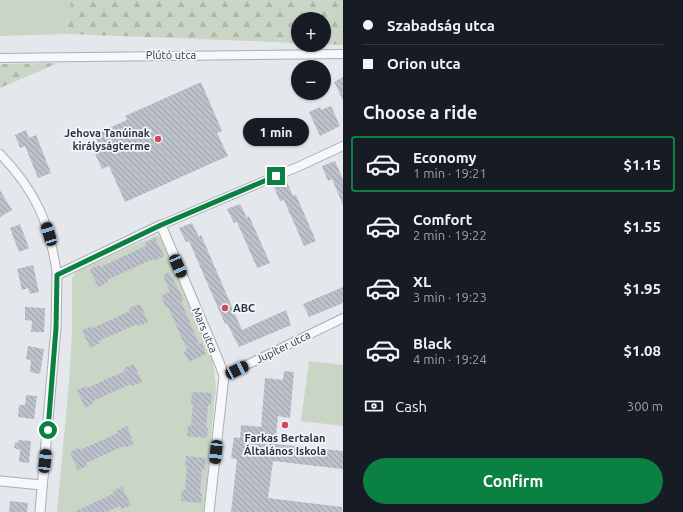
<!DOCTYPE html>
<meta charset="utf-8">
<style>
:root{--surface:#171b24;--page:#242831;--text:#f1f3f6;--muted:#9ea1a6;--line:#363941;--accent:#0b8043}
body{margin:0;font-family:Ubuntu,sans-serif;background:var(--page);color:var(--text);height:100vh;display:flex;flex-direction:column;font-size:15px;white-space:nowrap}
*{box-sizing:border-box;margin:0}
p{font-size:13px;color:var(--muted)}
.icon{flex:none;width:22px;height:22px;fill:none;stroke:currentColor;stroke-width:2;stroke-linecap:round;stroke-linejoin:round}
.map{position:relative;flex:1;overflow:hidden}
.panel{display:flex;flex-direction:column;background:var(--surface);width:340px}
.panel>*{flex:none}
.guide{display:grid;align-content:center;height:88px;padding:0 20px;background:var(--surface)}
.controls{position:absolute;left:291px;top:12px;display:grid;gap:8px}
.controls a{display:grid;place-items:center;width:40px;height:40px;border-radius:50%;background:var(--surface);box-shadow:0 1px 3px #0004;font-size:20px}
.end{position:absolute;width:18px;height:18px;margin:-9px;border:5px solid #0b8043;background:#fff;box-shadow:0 0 0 2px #fff}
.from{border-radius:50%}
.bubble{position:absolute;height:28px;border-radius:14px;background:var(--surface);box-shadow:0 1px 3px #0004;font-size:13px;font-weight:700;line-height:28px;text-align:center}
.car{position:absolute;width:12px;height:24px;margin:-12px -6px;border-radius:5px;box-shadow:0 0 3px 1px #0007;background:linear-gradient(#222 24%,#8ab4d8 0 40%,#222 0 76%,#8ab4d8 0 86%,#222 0)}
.guide b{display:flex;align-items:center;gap:14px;height:38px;font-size:15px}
.guide b+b{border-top:1px solid var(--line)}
.guide i{width:10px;height:10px;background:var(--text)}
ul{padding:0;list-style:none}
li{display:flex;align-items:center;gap:12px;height:56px;margin:0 8px 6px;padding:0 12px;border:2px solid transparent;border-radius:4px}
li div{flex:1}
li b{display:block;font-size:15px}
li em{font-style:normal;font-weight:700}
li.on{border-color:var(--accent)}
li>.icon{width:36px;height:36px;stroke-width:1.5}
h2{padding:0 20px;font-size:18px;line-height:48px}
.pay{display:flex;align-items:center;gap:10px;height:44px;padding:0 20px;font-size:15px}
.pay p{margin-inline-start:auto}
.primary-button{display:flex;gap:8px;margin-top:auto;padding:8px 20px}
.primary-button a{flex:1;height:46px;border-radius:24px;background:var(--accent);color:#fff;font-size:16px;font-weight:700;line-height:46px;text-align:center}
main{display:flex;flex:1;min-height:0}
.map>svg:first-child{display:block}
.green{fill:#c9d6c5}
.forest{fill:url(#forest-firs)}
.building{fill:url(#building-back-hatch)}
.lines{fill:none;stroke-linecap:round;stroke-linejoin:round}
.minor-casing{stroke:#a9aeb7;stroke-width:10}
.tertiary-casing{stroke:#a9aeb7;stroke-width:11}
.minor{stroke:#f7f8fa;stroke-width:8}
.tertiary{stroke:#f7f8fa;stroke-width:9}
.route{stroke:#0b8043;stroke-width:5}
.poi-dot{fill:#d1495b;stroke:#f4f6f9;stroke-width:1.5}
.labels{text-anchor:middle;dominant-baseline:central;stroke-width:3.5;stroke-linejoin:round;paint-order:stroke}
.street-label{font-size:11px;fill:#2b3445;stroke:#f4f6f9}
.poi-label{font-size:11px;font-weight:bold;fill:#2b3445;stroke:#f4f6f9;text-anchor:end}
</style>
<main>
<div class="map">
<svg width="343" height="512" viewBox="0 0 343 512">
<defs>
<pattern id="forest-firs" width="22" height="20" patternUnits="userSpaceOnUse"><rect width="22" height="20" fill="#c9d6c5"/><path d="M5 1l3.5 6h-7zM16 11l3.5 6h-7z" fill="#adb8ab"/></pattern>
<pattern id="building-back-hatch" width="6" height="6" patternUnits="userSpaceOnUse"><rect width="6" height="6" fill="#bbc0ca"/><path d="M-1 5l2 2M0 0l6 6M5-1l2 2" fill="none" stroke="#989da6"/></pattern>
</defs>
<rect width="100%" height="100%" fill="#e4e7ec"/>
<path class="green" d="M 0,0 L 71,0 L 67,34 L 0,36 Z
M 157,235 L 161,238 L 213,362 L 216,386 L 204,512 L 57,512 L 69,383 L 72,330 L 72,278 L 78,270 Z
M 309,361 L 343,365 L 343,426 L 301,421 Z"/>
<path class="forest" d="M 71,0 L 343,0 L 343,45 L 324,44 L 324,19 L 298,19 L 298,43 L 67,34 Z
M 58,63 L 0,88 L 0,64 Z"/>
<path class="building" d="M 343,77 L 343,100 L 334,82 Z
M 201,82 L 222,131 L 217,133 L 228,156 L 125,202 L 109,166 L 102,169 L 92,147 L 99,144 L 94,135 L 127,120 L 125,116 Z
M 331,106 L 340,126 L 320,136 L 309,112 L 320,107 L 321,110 Z
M 26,130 L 29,138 L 36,135 L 51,173 L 38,178 L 25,146 L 20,148 L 15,135 Z
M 335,161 L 343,180 L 343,205 L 332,179 L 328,181 L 322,166 Z
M 287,182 L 293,196 L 296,195 L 316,241 L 304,246 L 284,200 L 280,201 L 274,187 Z
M 0,190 L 12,210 L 0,217 Z
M 240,204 L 247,218 L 249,216 L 270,263 L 257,268 L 237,222 L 234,223 L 227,209 Z
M 192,223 L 199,237 L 201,235 L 242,330 L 286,310 L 291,325 L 239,347 L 227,323 L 225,324 L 189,241 L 186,242 L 179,228 Z
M 20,224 L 29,248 L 19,252 L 10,228 Z
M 155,238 L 164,256 L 154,261 L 153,259 L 107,280 L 108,282 L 98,287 L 90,269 L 99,265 L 100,267 L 146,246 L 145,243 Z
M 33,265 L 39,292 L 30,294 L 28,288 L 22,290 L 17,269 Z
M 169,272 L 184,300 L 181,301 L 199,344 L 202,343 L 206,354 L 189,362 L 184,352 L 187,350 L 168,307 L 166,307 L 161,296 L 170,292 L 163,275 Z
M 343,287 L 343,303 L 309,317 L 303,304 Z
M 140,304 L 148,322 L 138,326 L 137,324 L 99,341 L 100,343 L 90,348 L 82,330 L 91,326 L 93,328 L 130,311 L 129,308 Z
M 25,307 L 45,308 L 44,332 L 31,332 L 32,321 L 25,320 Z
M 28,346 L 44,349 L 40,374 L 30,372 L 31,360 L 26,359 Z
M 134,364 L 142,382 L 132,386 L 131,384 L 93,401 L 94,403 L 85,408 L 77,390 L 86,386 L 87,388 L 125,371 L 124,368 Z
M 284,371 L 294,372 L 290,418 L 278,416 L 275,444 L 343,451 L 343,469 L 273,461 L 268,498 L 342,507 L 342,512 L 231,512 L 237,459 L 231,458 L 234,437 L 240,438 L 241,425 L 261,427 L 265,378 L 283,380 Z
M 192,392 L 212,393 L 211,405 L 208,405 L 206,428 L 208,428 L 207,438 L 187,436 L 188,425 L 191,426 L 193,403 L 191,402 Z
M 26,395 L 37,396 L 34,419 L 18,417 L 19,405 L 25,405 Z
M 127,426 L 134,444 L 125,448 L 124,446 L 86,463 L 87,466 L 78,470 L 70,452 L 79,448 L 80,450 L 118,433 L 117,431 Z
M 18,440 L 31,441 L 29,463 L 19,462 L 20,450 L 14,448 L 15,442 L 18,443 Z
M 186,456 L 206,458 L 205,469 L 202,469 L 200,493 L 202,493 L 201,503 L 181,501 L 182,490 L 185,490 L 187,467 L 185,467 Z
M 122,487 L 131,505 L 121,509 L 120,506 L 107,512 L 74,512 L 115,493 L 113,491 Z
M 10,501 L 28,503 L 27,512 L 9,512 Z"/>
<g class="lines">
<defs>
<path id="minor" d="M 0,58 L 343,54
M 0,154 C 36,191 50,224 57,275
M 161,225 L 302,165 L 343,146
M 224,376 L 343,318"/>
<path id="tertiary" d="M 0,481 L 42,485
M 40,512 L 56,328 L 57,275 L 161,225 L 219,362 L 224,376 L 209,512"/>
</defs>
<use href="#minor" class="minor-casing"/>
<use href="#tertiary" class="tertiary-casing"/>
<use href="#minor" class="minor"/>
<use href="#tertiary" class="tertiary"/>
</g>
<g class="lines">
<path class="route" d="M 48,430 L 56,328 L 57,275 L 161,225 L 276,176"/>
</g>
<g class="poi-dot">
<circle cx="158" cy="139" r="4"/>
<circle cx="225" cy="308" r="4"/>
<circle cx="285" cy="425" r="4"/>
</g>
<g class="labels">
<g class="street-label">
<text x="171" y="55">Plútó utca</text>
<text transform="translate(205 330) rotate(67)">Mars utca</text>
<text transform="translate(283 347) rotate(-26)">Jupiter utca</text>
</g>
<g class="poi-label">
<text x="150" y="133">Jehova Tanúinak<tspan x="150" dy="13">királyságterme</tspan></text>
<text x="233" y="308" text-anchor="start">ABC</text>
<text x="285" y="438" text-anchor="middle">Farkas Bertalan<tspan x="285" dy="13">Általános Iskola</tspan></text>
</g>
</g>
</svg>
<div class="controls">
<a>+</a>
<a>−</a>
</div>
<i class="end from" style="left:48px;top:430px"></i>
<i class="end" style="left:276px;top:176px"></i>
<div class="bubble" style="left:243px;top:118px;width:66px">1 min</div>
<i class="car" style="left:49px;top:234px;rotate:343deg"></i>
<i class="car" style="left:178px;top:266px;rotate:157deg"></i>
<i class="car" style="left:237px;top:370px;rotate:64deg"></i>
<i class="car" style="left:216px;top:452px;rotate:186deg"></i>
<i class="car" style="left:45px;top:461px;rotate:6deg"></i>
</div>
<section class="panel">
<div class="guide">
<b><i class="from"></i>Szabadság utca</b>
<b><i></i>Orion utca</b>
</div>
<h2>Choose a ride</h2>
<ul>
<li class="on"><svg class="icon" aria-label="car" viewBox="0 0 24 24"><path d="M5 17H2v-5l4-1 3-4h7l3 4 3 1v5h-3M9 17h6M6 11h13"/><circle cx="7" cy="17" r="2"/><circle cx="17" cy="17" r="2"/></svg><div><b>Economy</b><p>1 min · 19:21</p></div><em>$1.15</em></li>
<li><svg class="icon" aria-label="car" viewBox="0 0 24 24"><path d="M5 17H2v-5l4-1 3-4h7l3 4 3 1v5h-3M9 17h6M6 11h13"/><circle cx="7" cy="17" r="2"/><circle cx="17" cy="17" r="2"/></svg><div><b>Comfort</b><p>2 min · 19:22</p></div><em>$1.55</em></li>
<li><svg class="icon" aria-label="car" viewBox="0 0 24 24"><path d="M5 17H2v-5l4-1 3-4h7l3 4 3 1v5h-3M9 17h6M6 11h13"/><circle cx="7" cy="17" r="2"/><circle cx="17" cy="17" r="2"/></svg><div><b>XL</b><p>3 min · 19:23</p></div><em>$1.95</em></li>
<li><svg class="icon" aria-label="car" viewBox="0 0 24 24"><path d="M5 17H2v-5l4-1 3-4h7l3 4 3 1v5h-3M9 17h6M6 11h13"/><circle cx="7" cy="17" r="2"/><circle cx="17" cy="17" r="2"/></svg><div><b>Black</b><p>4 min · 19:24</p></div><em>$1.08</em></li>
</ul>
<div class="pay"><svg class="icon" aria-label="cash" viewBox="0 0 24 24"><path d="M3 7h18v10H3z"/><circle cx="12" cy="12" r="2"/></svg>Cash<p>300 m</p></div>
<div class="primary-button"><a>Confirm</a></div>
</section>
</main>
